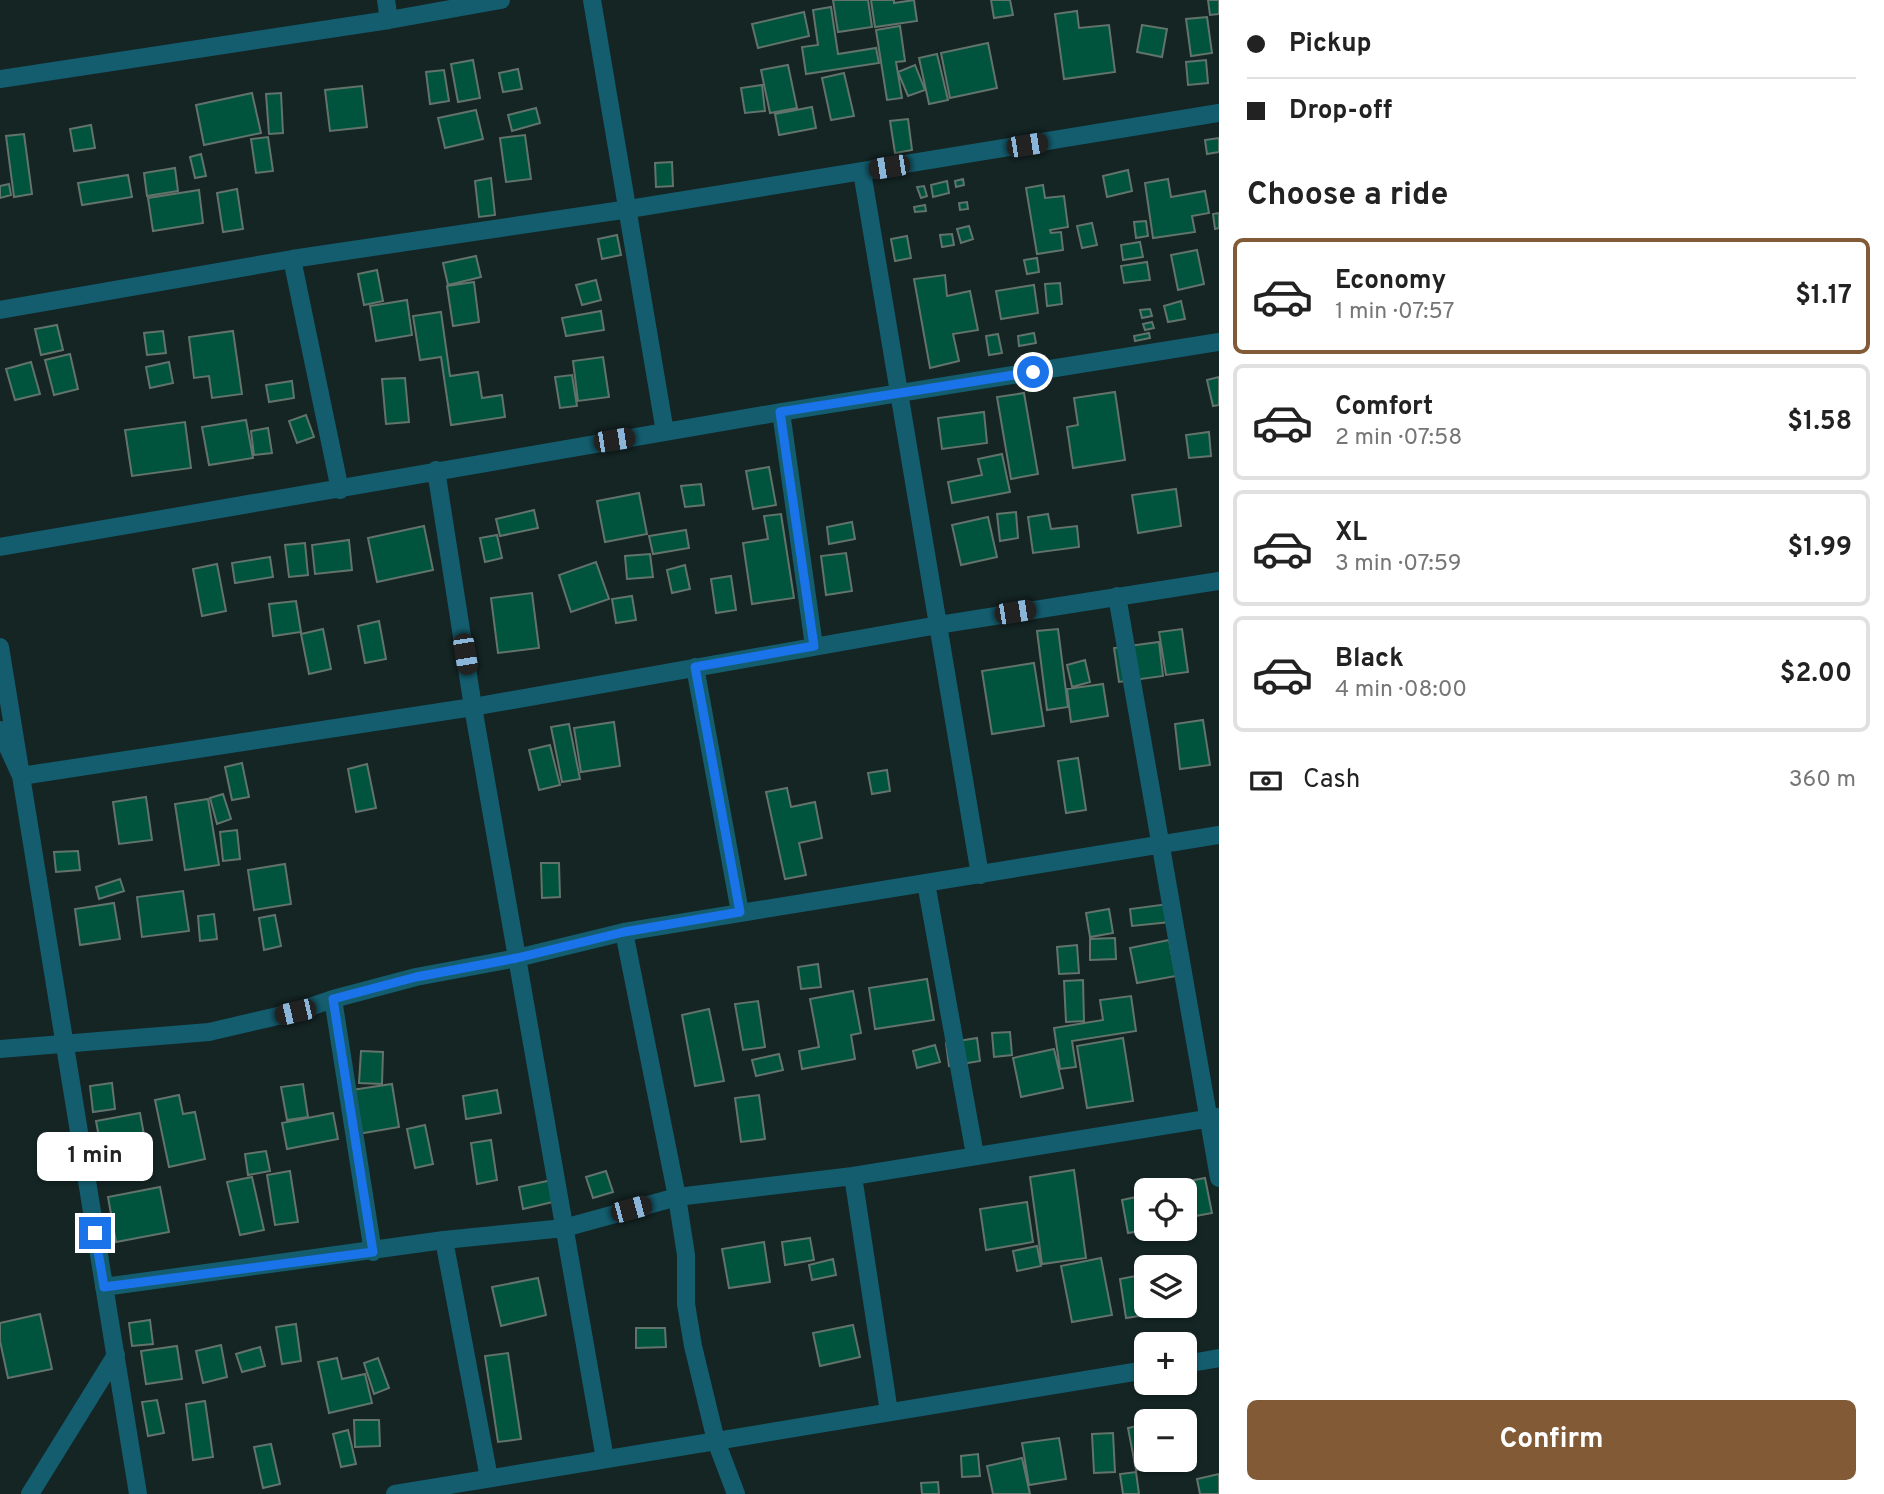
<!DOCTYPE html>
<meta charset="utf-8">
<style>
:root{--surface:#fff;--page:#f2f2f2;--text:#222;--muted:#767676;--line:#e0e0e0;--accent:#835a36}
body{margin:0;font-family:Overpass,sans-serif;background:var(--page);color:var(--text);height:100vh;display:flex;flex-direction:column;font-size:26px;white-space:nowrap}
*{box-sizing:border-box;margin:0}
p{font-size:23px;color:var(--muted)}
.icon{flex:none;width:38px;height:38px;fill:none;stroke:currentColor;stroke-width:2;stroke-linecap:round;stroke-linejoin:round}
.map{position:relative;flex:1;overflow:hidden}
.drawer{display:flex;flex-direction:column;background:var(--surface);width:665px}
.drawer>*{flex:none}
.guide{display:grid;align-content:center;height:154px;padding:0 28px;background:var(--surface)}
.tools{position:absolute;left:1134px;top:1178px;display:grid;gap:14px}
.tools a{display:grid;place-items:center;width:63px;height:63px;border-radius:10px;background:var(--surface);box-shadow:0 2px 5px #0004;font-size:35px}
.end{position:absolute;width:32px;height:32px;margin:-16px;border:9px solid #1a73e8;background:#fff;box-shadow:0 0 0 4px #fff}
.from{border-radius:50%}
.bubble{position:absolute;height:49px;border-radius:10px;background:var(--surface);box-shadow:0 2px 5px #0004;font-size:23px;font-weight:700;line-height:49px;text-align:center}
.car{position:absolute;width:21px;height:42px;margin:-21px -10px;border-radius:9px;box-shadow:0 0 5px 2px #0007;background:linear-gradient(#222 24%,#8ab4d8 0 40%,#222 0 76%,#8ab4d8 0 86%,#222 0)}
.guide b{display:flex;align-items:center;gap:24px;height:66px;font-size:26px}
.guide b+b{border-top:2px solid var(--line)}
.guide i{width:18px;height:18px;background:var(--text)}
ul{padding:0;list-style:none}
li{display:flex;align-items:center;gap:21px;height:116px;margin:0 14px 10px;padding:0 14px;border:4px solid var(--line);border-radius:10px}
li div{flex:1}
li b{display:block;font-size:26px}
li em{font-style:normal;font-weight:700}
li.current{border-color:var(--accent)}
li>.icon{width:63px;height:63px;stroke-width:1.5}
h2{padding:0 28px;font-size:32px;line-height:84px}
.pay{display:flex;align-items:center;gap:18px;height:77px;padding:0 28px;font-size:26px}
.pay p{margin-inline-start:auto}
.button{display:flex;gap:14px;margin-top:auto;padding:14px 28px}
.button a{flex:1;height:80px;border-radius:10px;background:var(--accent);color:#fff;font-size:28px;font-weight:700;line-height:80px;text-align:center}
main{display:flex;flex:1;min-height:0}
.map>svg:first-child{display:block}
.building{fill:#00543d;stroke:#62736b;stroke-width:2}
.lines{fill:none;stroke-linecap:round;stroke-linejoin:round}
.minor{stroke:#145d6f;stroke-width:18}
.route{stroke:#1a73e8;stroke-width:9}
</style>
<main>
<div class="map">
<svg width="1219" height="1494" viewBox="0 0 1219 1494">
<rect width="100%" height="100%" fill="#142524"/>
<path class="building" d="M 833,0 L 868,0 L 872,27 L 838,32 Z
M 871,0 L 894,0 L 894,3 L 914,0 L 917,21 L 875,27 Z
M 991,0 L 1010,0 L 1013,15 L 994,18 Z
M 1208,0 L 1219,0 L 1219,14 L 1210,15 Z
M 831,7 L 838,54 L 876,48 L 879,63 L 806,74 L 802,47 L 818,45 L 813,10 Z
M 1077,11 L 1079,28 L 1109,25 L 1115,72 L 1064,79 L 1055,14 Z
M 804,12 L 809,36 L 758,48 L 752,24 Z
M 1207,17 L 1212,53 L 1191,56 L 1186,19 Z
M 1142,25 L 1167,29 L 1162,57 L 1137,52 Z
M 900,26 L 905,61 L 896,62 L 902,98 L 887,100 L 876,30 Z
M 988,43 L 997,88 L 950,98 L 941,53 Z
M 937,54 L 948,100 L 929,104 L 919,58 Z
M 473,60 L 480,98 L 458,102 L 451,64 Z
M 1206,60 L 1208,83 L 1188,85 L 1186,62 Z
M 788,65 L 797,108 L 770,113 L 761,70 Z
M 915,65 L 925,90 L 908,96 L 898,72 Z
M 518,69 L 522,89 L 503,92 L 499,73 Z
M 444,70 L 449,101 L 430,104 L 426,72 Z
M 844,73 L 854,116 L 831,120 L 822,78 Z
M 762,85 L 765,111 L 745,113 L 741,88 Z
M 362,86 L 367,127 L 330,131 L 325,90 Z
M 252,93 L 261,133 L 204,145 L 196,105 Z
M 281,93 L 283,133 L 269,134 L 266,94 Z
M 812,107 L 816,128 L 779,135 L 775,114 Z
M 536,108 L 540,123 L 512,131 L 508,115 Z
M 476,110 L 483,139 L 445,148 L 438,118 Z
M 908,119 L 912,150 L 895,153 L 890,121 Z
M 91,125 L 95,148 L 74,151 L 70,129 Z
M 24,134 L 32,194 L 14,197 L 6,136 Z
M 525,135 L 531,179 L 506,182 L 500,138 Z
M 268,137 L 273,171 L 256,173 L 251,139 Z
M 1219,138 L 1219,152 L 1207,154 L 1205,140 Z
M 201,154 L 206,176 L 195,178 L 190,157 Z
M 672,162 L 673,186 L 656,187 L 655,163 Z
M 175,168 L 178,191 L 147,196 L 144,173 Z
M 1128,170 L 1132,191 L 1107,197 L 1103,176 Z
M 128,175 L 132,197 L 82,205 L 78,183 Z
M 491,178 L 495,215 L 479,217 L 475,181 Z
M 963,179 L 964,185 L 956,187 L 955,181 Z
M 1168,179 L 1171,197 L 1205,191 L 1209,213 L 1192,216 L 1195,232 L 1153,238 L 1145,183 Z
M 947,181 L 949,193 L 933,197 L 931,185 Z
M 9,184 L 11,195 L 0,198 L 0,186 Z
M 1043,185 L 1045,198 L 1064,196 L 1068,227 L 1050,230 L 1051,233 L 1061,232 L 1063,250 L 1037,254 L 1026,188 Z
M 924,186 L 927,196 L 921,198 L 917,187 Z
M 237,189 L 243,229 L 223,232 L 217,193 Z
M 199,190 L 203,223 L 153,231 L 148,198 Z
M 967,202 L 968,209 L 960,210 L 959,203 Z
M 925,205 L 926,211 L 915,212 L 914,207 Z
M 1219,213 L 1219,228 L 1215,229 L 1213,214 Z
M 1146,221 L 1148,236 L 1136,238 L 1134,222 Z
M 1092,223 L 1097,245 L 1082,248 L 1077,226 Z
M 969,226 L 973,239 L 961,243 L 957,229 Z
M 952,234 L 954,245 L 942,247 L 940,235 Z
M 617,235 L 621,255 L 602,259 L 598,239 Z
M 907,236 L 911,258 L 895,261 L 891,239 Z
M 1140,242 L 1143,257 L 1123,260 L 1121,245 Z
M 1197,250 L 1204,284 L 1178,290 L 1171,255 Z
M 476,256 L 481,277 L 448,285 L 443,263 Z
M 1037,258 L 1039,272 L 1027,274 L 1024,260 Z
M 1147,262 L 1150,280 L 1124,283 L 1121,266 Z
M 377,270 L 383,301 L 364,305 L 358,274 Z
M 945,275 L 947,296 L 970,291 L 978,330 L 953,334 L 959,361 L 930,368 L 914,279 Z
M 596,280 L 601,300 L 582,305 L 576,285 Z
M 474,282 L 479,322 L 453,326 L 447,286 Z
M 1060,283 L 1062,304 L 1047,306 L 1045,284 Z
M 1034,285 L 1038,313 L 1001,319 L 996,291 Z
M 407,300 L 412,335 L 376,341 L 370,306 Z
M 1181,301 L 1185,319 L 1168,322 L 1164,306 Z
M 1150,309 L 1152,316 L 1142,318 L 1140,310 Z
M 601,311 L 604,330 L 566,336 L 562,318 Z
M 441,312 L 450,376 L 478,372 L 482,398 L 502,395 L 505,417 L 451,425 L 441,357 L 420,360 L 413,316 Z
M 1152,322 L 1154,328 L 1145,330 L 1143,324 Z
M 57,325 L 63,350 L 41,355 L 35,329 Z
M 163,331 L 166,353 L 147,355 L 144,333 Z
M 233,331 L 242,394 L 212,398 L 209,376 L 194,378 L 189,337 Z
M 1034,333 L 1036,343 L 1019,346 L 1018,336 Z
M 1149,333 L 1150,338 L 1135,341 L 1134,336 Z
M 998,334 L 1002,353 L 989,355 L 986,336 Z
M 70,354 L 78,389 L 54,395 L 45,360 Z
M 603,357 L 609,397 L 578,401 L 573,361 Z
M 31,362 L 40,394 L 15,400 L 6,369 Z
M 169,362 L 173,383 L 150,388 L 146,367 Z
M 572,375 L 577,406 L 560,408 L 555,377 Z
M 1219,377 L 1219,405 L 1213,406 L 1207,380 Z
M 405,378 L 409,422 L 386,424 L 382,379 Z
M 292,381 L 294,398 L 269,402 L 266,385 Z
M 1115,392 L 1125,460 L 1073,468 L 1067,427 L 1078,425 L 1074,398 Z
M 1024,393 L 1038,474 L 1011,479 L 997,397 Z
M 984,412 L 987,443 L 942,449 L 938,418 Z
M 306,415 L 314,437 L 297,443 L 289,421 Z
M 246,420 L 253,458 L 209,465 L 202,427 Z
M 185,422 L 191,468 L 132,476 L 125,430 Z
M 268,428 L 272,453 L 254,455 L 251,431 Z
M 1209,432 L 1211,456 L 1189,458 L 1186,435 Z
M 1002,454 L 1010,492 L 952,503 L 948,482 L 982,475 L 978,459 Z
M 769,467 L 776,505 L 753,509 L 746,471 Z
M 701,484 L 704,505 L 685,507 L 681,486 Z
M 1176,489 L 1181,526 L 1138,533 L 1132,495 Z
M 639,493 L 647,534 L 605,542 L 597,501 Z
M 534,510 L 538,528 L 500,536 L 496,519 Z
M 1016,512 L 1018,538 L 1000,541 L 997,514 Z
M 781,514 L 794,598 L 752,604 L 743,543 L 768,539 L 764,516 Z
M 1048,514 L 1051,529 L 1077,526 L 1079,547 L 1033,553 L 1028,517 Z
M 988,517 L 997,557 L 961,565 L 952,525 Z
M 852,522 L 855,539 L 829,544 L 827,527 Z
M 424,526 L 433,570 L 377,582 L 368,538 Z
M 686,530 L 689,548 L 653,554 L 649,536 Z
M 497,535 L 502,558 L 485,562 L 480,538 Z
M 349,540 L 352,570 L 315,574 L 312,545 Z
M 305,543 L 308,575 L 289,577 L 285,545 Z
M 846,553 L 852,591 L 826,595 L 821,556 Z
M 650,554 L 653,577 L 627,579 L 625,556 Z
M 270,557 L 273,577 L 235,583 L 232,563 Z
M 596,562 L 609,599 L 571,612 L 559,575 Z
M 217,564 L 226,611 L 202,616 L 193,569 Z
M 685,565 L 690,589 L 672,593 L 667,570 Z
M 731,576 L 736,610 L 716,613 L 711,579 Z
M 532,593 L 539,648 L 498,653 L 491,598 Z
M 632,596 L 636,620 L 616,623 L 612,599 Z
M 296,601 L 301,632 L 273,636 L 269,604 Z
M 379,621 L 386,659 L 365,663 L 358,626 Z
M 323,629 L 331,669 L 309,674 L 301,634 Z
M 1058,629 L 1068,707 L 1047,710 L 1037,631 Z
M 1182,629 L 1188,672 L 1166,675 L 1159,632 Z
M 1159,642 L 1163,676 L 1119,682 L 1114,648 Z
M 1085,660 L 1090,682 L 1072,687 L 1067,665 Z
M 1034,663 L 1044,726 L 992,734 L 982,671 Z
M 1103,684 L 1108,716 L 1071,722 L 1067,689 Z
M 1203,720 L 1210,765 L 1180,769 L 1175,724 Z
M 614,722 L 620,766 L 581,772 L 574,728 Z
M 569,724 L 580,779 L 562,782 L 551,727 Z
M 550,745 L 560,785 L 539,790 L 529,750 Z
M 1078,758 L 1086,810 L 1066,813 L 1058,761 Z
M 242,763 L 249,797 L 232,800 L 225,767 Z
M 367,764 L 376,808 L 356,812 L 348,769 Z
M 887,770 L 890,791 L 872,794 L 868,773 Z
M 787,788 L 791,807 L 815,802 L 822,838 L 799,843 L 806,875 L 785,879 L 766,792 Z
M 223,794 L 231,819 L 217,824 L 210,798 Z
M 146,797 L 152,840 L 119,844 L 113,802 Z
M 208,799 L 219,865 L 185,870 L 175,804 Z
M 237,830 L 240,859 L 223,861 L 220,832 Z
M 78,851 L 80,870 L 56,872 L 54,852 Z
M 541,863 L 559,863 L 560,897 L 542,898 Z
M 285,864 L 291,904 L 254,910 L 248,870 Z
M 120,879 L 124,891 L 99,899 L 96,887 Z
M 183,891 L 189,931 L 142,937 L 137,897 Z
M 114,903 L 120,939 L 80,945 L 75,909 Z
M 1168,904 L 1170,922 L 1132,926 L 1130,909 Z
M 1109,909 L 1113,933 L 1090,937 L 1086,913 Z
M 214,914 L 217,939 L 200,941 L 198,916 Z
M 275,915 L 281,946 L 264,950 L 259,918 Z
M 1115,938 L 1116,959 L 1090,960 L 1090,939 Z
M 1169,940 L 1176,976 L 1137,983 L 1130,948 Z
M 1077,945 L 1079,973 L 1059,974 L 1057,947 Z
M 818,964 L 821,987 L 801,989 L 798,967 Z
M 927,979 L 934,1020 L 875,1029 L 869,988 Z
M 1083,980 L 1084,1021 L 1066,1022 L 1064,981 Z
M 853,991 L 861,1033 L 851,1035 L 855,1059 L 802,1069 L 799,1051 L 819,1047 L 810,999 Z
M 1131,996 L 1136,1031 L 1072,1041 L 1076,1067 L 1060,1069 L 1054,1028 L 1103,1020 L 1100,1000 Z
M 758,1001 L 765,1047 L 743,1050 L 735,1004 Z
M 709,1009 L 724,1081 L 695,1086 L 682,1015 Z
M 1010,1032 L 1012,1055 L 994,1057 L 992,1033 Z
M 977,1038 L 980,1061 L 949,1066 L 946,1043 Z
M 1123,1038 L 1133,1101 L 1087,1108 L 1077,1046 Z
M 935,1045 L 940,1062 L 917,1068 L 913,1051 Z
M 1054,1049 L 1063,1088 L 1021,1097 L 1013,1058 Z
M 361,1051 L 383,1052 L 382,1084 L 359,1083 Z
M 779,1054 L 783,1070 L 756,1076 L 752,1060 Z
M 112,1083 L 115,1109 L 93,1112 L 90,1086 Z
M 303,1084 L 308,1117 L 287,1120 L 281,1087 Z
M 392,1084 L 399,1127 L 352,1135 L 345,1091 Z
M 497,1090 L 501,1113 L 466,1119 L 463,1096 Z
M 179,1095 L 183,1114 L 195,1112 L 205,1159 L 169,1167 L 155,1100 Z
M 759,1095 L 765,1139 L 741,1142 L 735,1098 Z
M 140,1113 L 147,1151 L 103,1159 L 96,1121 Z
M 333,1113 L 338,1139 L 287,1149 L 282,1123 Z
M 425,1125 L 433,1164 L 415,1168 L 407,1129 Z
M 491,1140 L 497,1180 L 477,1184 L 471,1143 Z
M 266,1151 L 270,1171 L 248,1175 L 245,1154 Z
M 1074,1170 L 1086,1258 L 1042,1264 L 1030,1177 Z
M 290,1171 L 298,1222 L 275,1225 L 267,1175 Z
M 606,1171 L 613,1192 L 593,1198 L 586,1177 Z
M 252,1177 L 264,1230 L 240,1235 L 227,1182 Z
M 1205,1178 L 1212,1213 L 1185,1218 L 1185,1190 L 1159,1190 L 1158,1187 Z
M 552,1180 L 557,1201 L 523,1209 L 519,1187 Z
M 160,1187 L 169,1232 L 116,1242 L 108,1197 Z
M 1145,1195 L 1146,1228 L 1152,1229 L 1128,1233 L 1122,1200 Z
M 1027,1202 L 1033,1242 L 986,1250 L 980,1209 Z
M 810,1238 L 814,1260 L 785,1265 L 782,1242 Z
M 764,1242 L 770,1282 L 729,1288 L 722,1249 Z
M 1037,1246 L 1041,1266 L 1017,1271 L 1013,1251 Z
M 1101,1258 L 1112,1315 L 1072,1322 L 1061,1266 Z
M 833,1259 L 836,1275 L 812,1280 L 809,1265 Z
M 1146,1274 L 1146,1306 L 1171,1306 L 1171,1311 L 1126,1318 L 1120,1279 Z
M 538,1278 L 546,1315 L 501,1326 L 492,1287 Z
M 40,1314 L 52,1369 L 8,1378 L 0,1341 L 0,1323 Z
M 150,1320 L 153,1344 L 132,1346 L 129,1323 Z
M 296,1324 L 301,1361 L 282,1364 L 276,1327 Z
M 853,1325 L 860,1357 L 820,1366 L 813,1333 Z
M 636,1328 L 665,1328 L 666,1347 L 636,1348 Z
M 221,1345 L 227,1377 L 203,1383 L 196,1351 Z
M 177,1346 L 182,1379 L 146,1384 L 141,1351 Z
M 260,1347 L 265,1366 L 242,1372 L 236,1354 Z
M 508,1353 L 521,1439 L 498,1442 L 485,1356 Z
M 337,1358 L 342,1379 L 365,1374 L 372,1403 L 329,1413 L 318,1362 Z
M 378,1358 L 389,1388 L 374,1394 L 364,1363 Z
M 157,1400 L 164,1433 L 148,1436 L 142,1402 Z
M 205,1401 L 213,1457 L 193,1460 L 186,1404 Z
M 354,1420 L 379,1420 L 380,1446 L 355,1447 Z
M 1146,1424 L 1146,1460 L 1177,1460 L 1177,1462 L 1136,1470 L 1128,1428 Z
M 348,1430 L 356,1464 L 341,1467 L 333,1434 Z
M 1113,1433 L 1115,1472 L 1094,1473 L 1092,1434 Z
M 1059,1438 L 1066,1479 L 1029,1485 L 1022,1443 Z
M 271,1444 L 280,1484 L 263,1488 L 254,1447 Z
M 978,1454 L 980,1476 L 962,1477 L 961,1456 Z
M 1022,1458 L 1030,1494 L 993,1494 L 987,1466 Z
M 1136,1472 L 1139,1494 L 1123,1494 L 1120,1474 Z
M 1219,1474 L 1219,1494 L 1200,1494 L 1197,1479 Z
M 938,1482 L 939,1494 L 922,1494 L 921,1483 Z"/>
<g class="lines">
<path class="minor" d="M 386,0 L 389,20
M 592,0 L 665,432
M 0,79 L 389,20 L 501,0
M 862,172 L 980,875
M 292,259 L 340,490
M 0,310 L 292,259 L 629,209 L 1219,113
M 781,412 L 814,646
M 436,470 L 473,707 L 605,1459
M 0,547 L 781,412 L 1219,342
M 1117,596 L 1219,1178
M 0,647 L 138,1494
M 695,667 L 740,912
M 0,730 L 21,776 L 473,707 L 938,625 L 1219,581
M 926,883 L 975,1155
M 624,932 L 677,1197 L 686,1255 L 686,1304 L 693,1346 L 716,1441 L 736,1494
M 333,999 L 373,1252
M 0,1049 L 209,1032 L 295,1012 L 333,999 L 416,977 L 517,958 L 624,932 L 1219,835
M 853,1176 L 889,1412
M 444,1240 L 489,1478
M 104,1287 L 444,1240 L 564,1228 L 677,1197 L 853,1176 L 1219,1117
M 1185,1364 L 1219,1358
M 30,1494 L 116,1355
M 395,1494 L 1146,1370"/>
</g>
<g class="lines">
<path class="route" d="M 95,1233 L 104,1287 L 373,1252 L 333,999 L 416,977 L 517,958 L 624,932 L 740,912 L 695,667 L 814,646 L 780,412 L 1033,372"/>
</g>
</svg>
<div class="tools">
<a><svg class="icon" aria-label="locate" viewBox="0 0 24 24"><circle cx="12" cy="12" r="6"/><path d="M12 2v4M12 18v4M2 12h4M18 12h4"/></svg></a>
<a><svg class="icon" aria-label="layers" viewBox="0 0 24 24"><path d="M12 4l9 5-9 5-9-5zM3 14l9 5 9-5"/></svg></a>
<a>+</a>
<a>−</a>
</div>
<i class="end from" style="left:1033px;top:372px"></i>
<i class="end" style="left:95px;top:1233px"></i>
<div class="bubble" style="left:37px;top:1132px;width:116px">1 min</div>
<i class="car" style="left:1027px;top:145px;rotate:81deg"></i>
<i class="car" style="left:889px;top:167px;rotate:261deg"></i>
<i class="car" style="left:614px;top:440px;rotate:81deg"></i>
<i class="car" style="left:1015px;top:612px;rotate:81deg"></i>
<i class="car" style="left:465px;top:654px;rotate:171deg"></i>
<i class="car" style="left:295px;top:1012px;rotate:257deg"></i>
<i class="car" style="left:631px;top:1209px;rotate:75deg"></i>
</div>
<section class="drawer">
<div class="guide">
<b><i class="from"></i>Pickup</b>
<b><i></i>Drop-off</b>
</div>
<h2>Choose a ride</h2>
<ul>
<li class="current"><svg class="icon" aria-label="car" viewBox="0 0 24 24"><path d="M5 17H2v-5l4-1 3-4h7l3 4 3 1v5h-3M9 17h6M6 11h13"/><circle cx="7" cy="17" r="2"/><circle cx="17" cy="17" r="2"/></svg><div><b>Economy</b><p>1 min · 07:57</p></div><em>$1.17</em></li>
<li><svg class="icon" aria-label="car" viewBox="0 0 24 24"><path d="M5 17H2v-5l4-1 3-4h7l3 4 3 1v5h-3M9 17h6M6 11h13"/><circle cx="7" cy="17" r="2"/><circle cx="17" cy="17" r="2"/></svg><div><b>Comfort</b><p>2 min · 07:58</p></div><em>$1.58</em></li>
<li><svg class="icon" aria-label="car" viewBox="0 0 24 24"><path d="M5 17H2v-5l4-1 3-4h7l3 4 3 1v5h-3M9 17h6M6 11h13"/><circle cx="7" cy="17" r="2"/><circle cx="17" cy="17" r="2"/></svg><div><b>XL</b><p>3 min · 07:59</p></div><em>$1.99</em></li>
<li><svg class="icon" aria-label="car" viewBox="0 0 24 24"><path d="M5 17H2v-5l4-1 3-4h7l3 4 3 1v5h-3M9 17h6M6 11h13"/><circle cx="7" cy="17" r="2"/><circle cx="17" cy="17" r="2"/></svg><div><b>Black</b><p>4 min · 08:00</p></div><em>$2.00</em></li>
</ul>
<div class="pay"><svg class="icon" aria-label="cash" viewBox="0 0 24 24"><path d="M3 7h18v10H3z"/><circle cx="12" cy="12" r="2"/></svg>Cash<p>360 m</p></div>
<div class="button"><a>Confirm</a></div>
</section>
</main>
